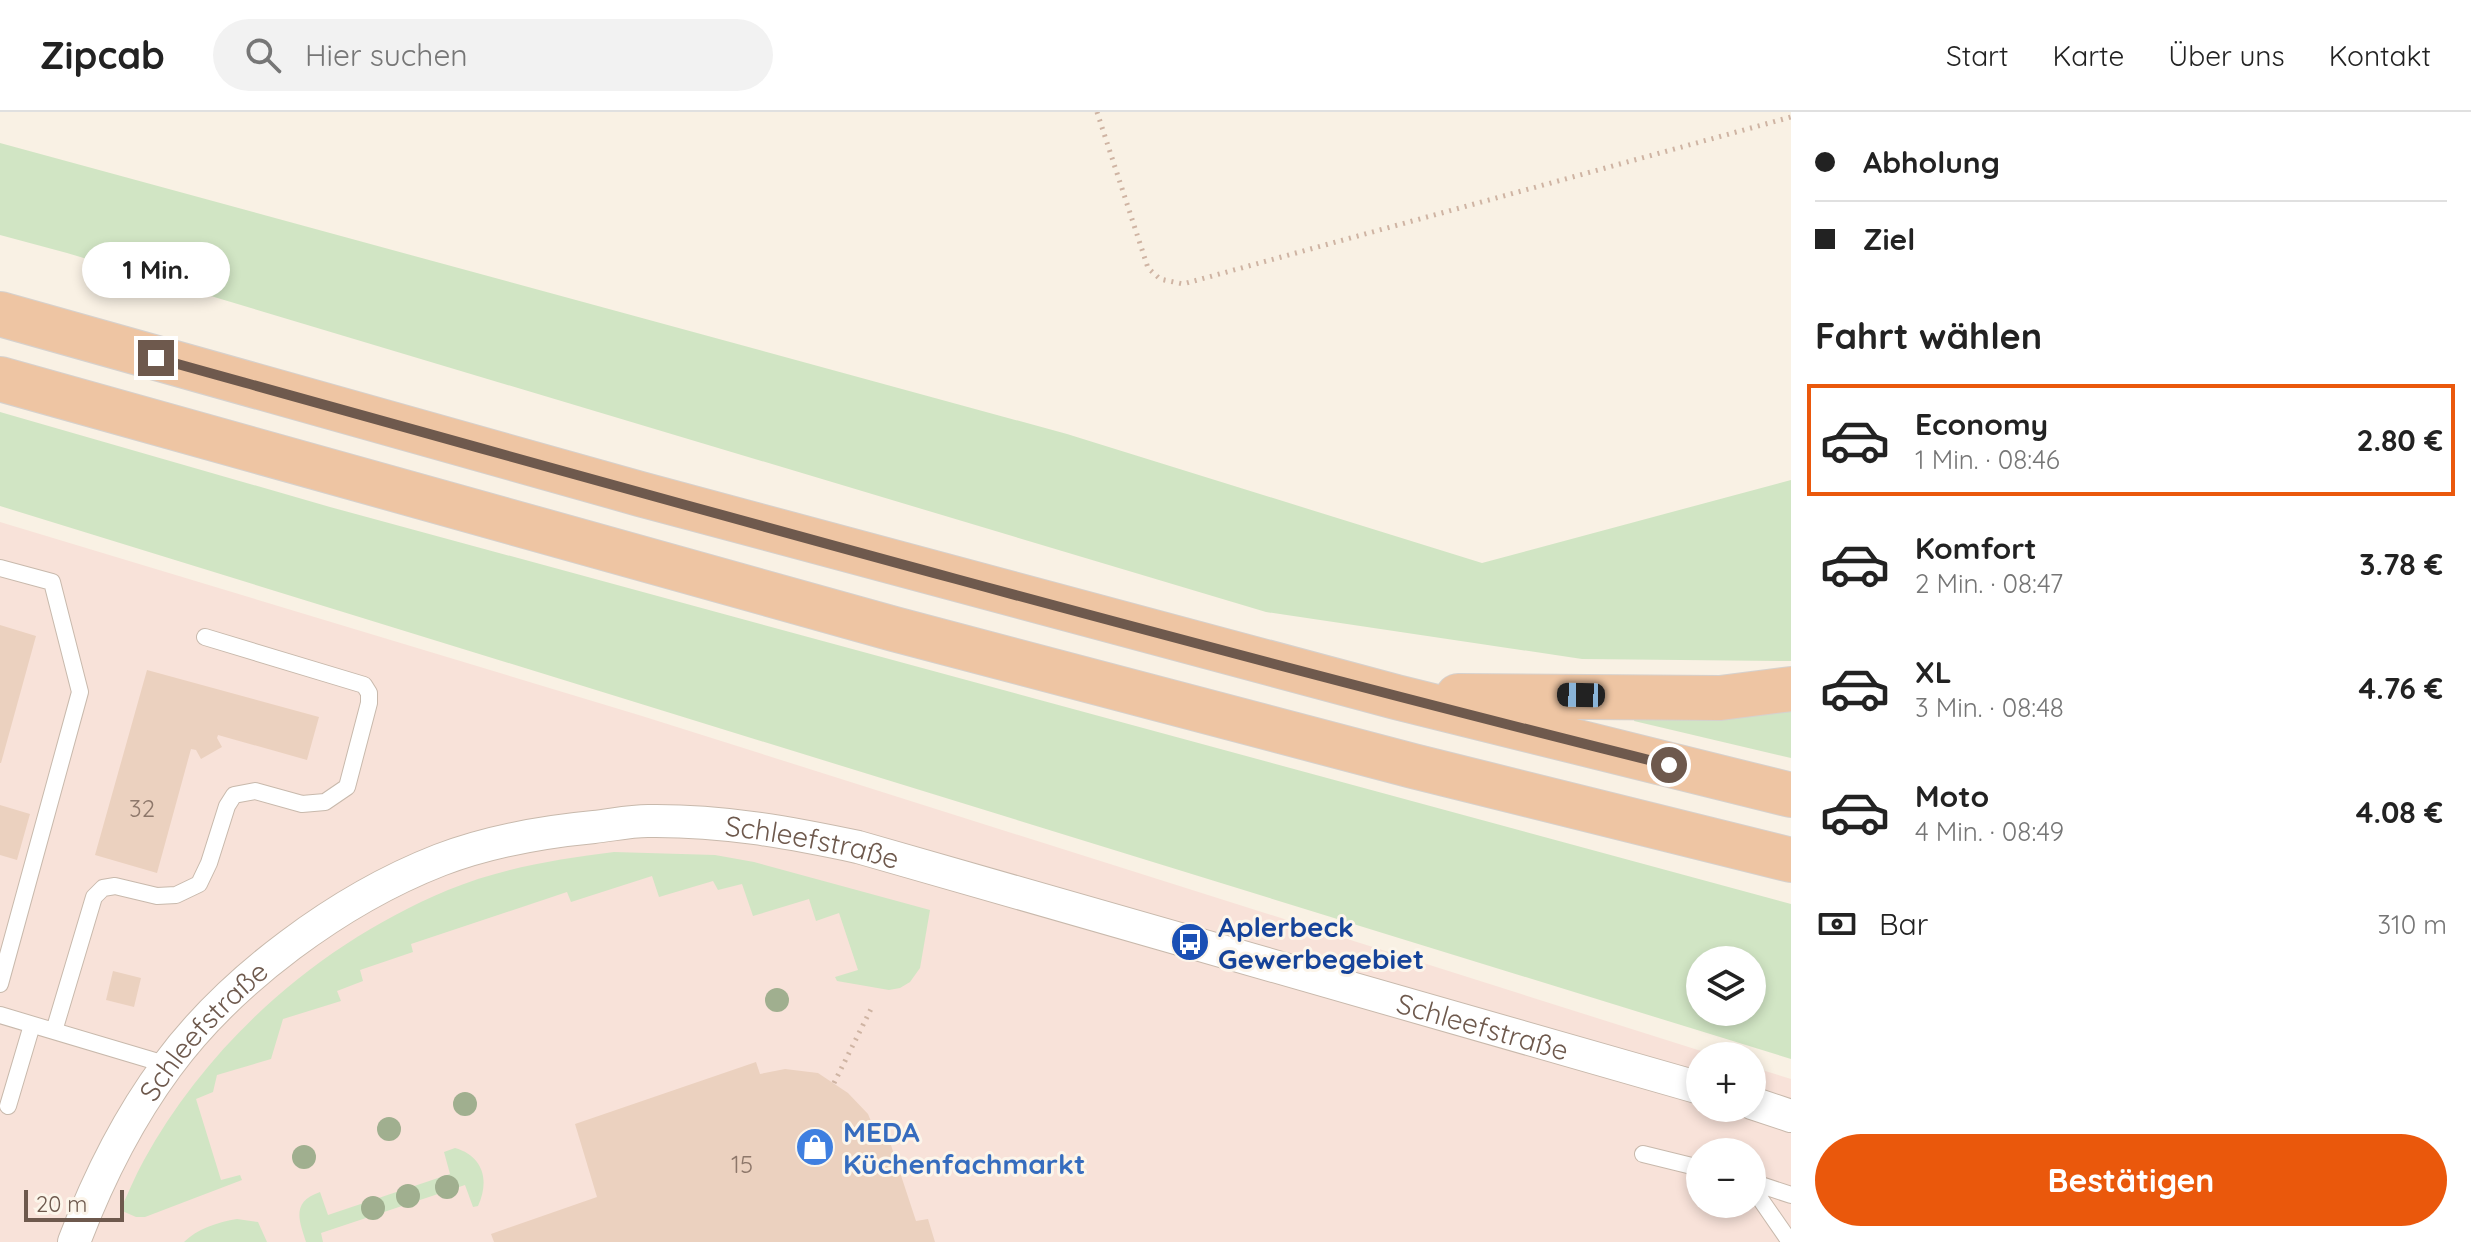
<!DOCTYPE html>
<html lang="de">
<meta charset="utf-8">
<style>
:root{--surface:#fff;--page:#f2f2f2;--text:#222;--muted:#767676;--line:#e0e0e0;--accent:#ea580c}
body{margin:0;font-family:Quicksand,sans-serif;background:var(--page);color:var(--text);height:100vh;display:flex;flex-direction:column;font-size:30px;white-space:nowrap}
*{box-sizing:border-box;margin:0}
p{font-size:26px;color:var(--muted)}
.icon{flex:none;width:44px;height:44px;fill:none;stroke:currentColor;stroke-width:2;stroke-linecap:round;stroke-linejoin:round}
.map{position:relative;flex:1;overflow:hidden}
.panel{display:flex;flex-direction:column;background:var(--surface);width:680px}
.panel>*{flex:none}
.hud{display:grid;align-content:center;height:176px;padding:0 24px;background:var(--surface)}
.controls{position:absolute;left:1686px;top:834px;display:grid;gap:16px}
.controls a{display:grid;place-items:center;width:80px;height:80px;border-radius:50%;background:var(--surface);box-shadow:0 4px 12px #0003;font-size:40px}
.scale{position:absolute;left:24px;bottom:20px;width:100px;box-sizing:border-box;padding-left:8px;border:4px solid #6e594d;border-top:0;font-size:22px;line-height:28px;white-space:nowrap;color:#6e594d;-webkit-text-stroke:6px #fcf5ea;paint-order:stroke}
.end{position:absolute;width:36px;height:36px;margin:-18px;border:10px solid #6e594d;background:#fff;box-shadow:0 0 0 4px #fff}
.from{border-radius:50%}
.bubble{position:absolute;height:56px;border-radius:28px;background:var(--surface);box-shadow:0 4px 12px #0003;font-size:26px;font-weight:700;line-height:56px;text-align:center}
.car{position:absolute;width:24px;height:48px;margin:-24px -12px;border-radius:10px;box-shadow:0 0 6px 2px #0007;background:linear-gradient(#222 24%,#8ab4d8 0 40%,#222 0 76%,#8ab4d8 0 86%,#222 0)}
.hud b{display:flex;align-items:center;gap:28px;height:76px;font-size:30px}
.hud b+b{border-top:2px solid var(--line)}
.hud i{width:20px;height:20px;background:var(--text)}
ul{padding:0;list-style:none}
li{display:flex;align-items:center;gap:24px;height:112px;margin:0 16px 12px;padding:0 8px;border:4px solid transparent;border-radius:0px}
li div{flex:1}
li b{display:block;font-size:30px}
li em{font-style:normal;font-weight:700}
li.selected{border-color:var(--accent)}
li>.icon{width:72px;height:72px;stroke-width:1.5}
h2{padding:0 24px;font-size:36px;line-height:96px}
.pay{display:flex;align-items:center;gap:20px;height:88px;padding:0 24px;font-size:30px}
.pay p{margin-inline-start:auto}
.primary-button{display:flex;gap:16px;margin-top:auto;padding:16px 24px}
.primary-button a{flex:1;height:92px;border-radius:48px;background:var(--accent);color:#fff;font-size:32px;font-weight:700;line-height:92px;text-align:center}
header{display:flex;align-items:center;gap:48px;box-sizing:border-box;height:112px;padding:0 40px;background:var(--surface);border-bottom:2px solid var(--line)}
header strong{font-size:38px}
nav{display:flex;gap:44px;margin-inline-start:auto;font-size:28px}
.search{width:560px;height:72px;background:var(--page);display:flex;align-items:center;gap:20px;box-sizing:border-box;padding:0 28px;border-radius:44px;color:var(--muted);font-size:30px}
main{display:flex;flex:1;min-height:0}
.map>svg:first-child{display:block}
.commercial{fill:#f8e2d9;fill-rule:evenodd}
.green{fill:#d1e5c4;fill-rule:evenodd}
.building{fill:#ebd1bf}
.lines{fill:none;stroke-linecap:round;stroke-linejoin:round}
.service-casing{stroke:#c8b9ac;stroke-width:18}
.minor-casing{stroke:#c8b9ac;stroke-width:34}
.trunk-casing{stroke:#d6d1cd;stroke-width:46}
.path{stroke:#cfb4a3;stroke-width:5;stroke-dasharray:2 6;stroke-linecap:butt}
.service{stroke:#fff;stroke-width:16}
.minor{stroke:#fff;stroke-width:32}
.trunk{stroke:#eec5a3;stroke-width:44}
.tree{fill:#a0af8f}
.route{stroke:#6e594d;stroke-width:10}
.labels{text-anchor:middle;dominant-baseline:central;stroke-width:6;stroke-linejoin:round;paint-order:stroke}
.number-label{font-size:24px;fill:#8d776a}
.street-label{font-size:28px;fill:#6e594d;stroke:#fcf5ea}
.transit-label{font-size:28px;font-weight:bold;fill:#164399;stroke:#fcf5ea;text-anchor:start}
.shop-label{font-size:28px;font-weight:bold;fill:#366cbe;stroke:#fcf5ea;text-anchor:start}
</style>
<header>
<strong>Zipcab</strong>
<div class="search"><svg class="icon" aria-label="search" viewBox="0 0 24 24"><circle cx="10" cy="10" r="6"/><path d="M15 15l6 6"/></svg>Hier suchen</div>
<nav><a>Start</a><a>Karte</a><a>Über uns</a><a>Kontakt</a></nav>
</header>
<main>
<div class="map">
<svg width="1791" height="1130" viewBox="0 0 1791 1130">
<rect width="100%" height="100%" fill="#f9f1e4"/>
<path class="commercial" d="M 0,410 L 642,604 L 1717,944 L 1700,944 L 1700,996 L 1752,996 L 1752,955 L 1791,967 L 1791,1130 L 0,1130 ZM 1700,1040 L 1752,1040 L 1752,1092 L 1700,1092 Z"/>
<path class="green" d="M 0,31 L 1067,322 L 1482,451 L 1791,368 L 1791,549 L 1582,547 L 1266,500 L 67,141 L 0,123 Z
M 0,300 L 330,395 L 1791,792 L 1791,947 L 0,394 ZM 1700,848 L 1752,848 L 1752,900 L 1700,900 Z
M 1791,598 L 1791,646 L 1634,609 L 1635,604 Z
M 614,740 L 715,743 L 754,750 L 930,798 L 920,856 L 910,870 L 900,876 L 889,878 L 837,869 L 835,865 L 858,858 L 839,801 L 816,809 L 809,787 L 753,804 L 742,772 L 718,778 L 713,769 L 659,785 L 652,764 L 571,790 L 567,780 L 411,832 L 413,840 L 360,858 L 363,869 L 337,879 L 341,889 L 283,907 L 271,947 L 217,963 L 213,980 L 196,987 L 221,1068 L 240,1063 L 242,1068 L 145,1105 L 136,1105 L 120,1098 C 128,1082 135,1064 144,1048 C 210,928 321,831 448,778 C 501,756 558,747 614,740 Z
M 455,1036 C 483,1044 490,1068 478,1094 L 473,1095 L 465,1073 L 321,1121 L 323,1130 L 306,1130 C 299,1108 291,1090 320,1080 L 328,1103 L 450,1062 L 444,1040 Z
M 237,1107 L 258,1110 L 267,1130 L 184,1130 C 197,1117 218,1110 237,1107 Z"/>
<path class="building" d="M 0,513 L 36,524 L 1,651 L 0,651 Z
M 147,558 L 319,605 L 307,648 L 218,623 L 217,626 L 222,635 L 201,647 L 196,638 L 191,637 L 157,761 L 95,743 Z
M 0,693 L 30,702 L 17,748 L 0,743 Z
M 113,859 L 141,866 L 134,895 L 106,888 Z
M 756,950 L 760,962 L 785,957 L 818,961 L 848,981 L 868,1002 L 875,1019 L 885,1015 L 916,1109 L 928,1107 L 935,1130 L 494,1130 L 491,1122 L 597,1085 L 575,1012 Z"/>
<g class="lines">
<defs>
<path id="service" d="M 0,456 L 52,470 L 80,580 L 0,872
M 0,903 L 168,953
M 54,919 L 94,785 L 103,776 L 115,774 L 157,784 L 176,783 L 199,772 L 209,751 L 227,694 L 234,683 L 255,679 L 302,692 L 325,690 L 347,675 L 369,591 L 369,581 L 364,573 L 205,525
M 8,994 L 32,913
M 1643,1042 L 1700,1056
M 1752,1070 L 1791,1083
M 1752,1075 L 1790,1130"/>
<g id="minor">
<path d="M 1752,991 L 1791,1004"/>
<path id="s1" d="M 74,1130 C 97,1069 128,1007 167,954 C 231,867 340,787 440,748 C 490,729 541,720 594,715 C 612,713 630,709 648,709 C 721,708 787,720 858,735 L 1700,976"/>
</g>
<path id="trunk" d="M 0,202 L 640,382 L 1396,585 L 1791,683
M 0,267 L 894,517 L 1413,654 L 1791,748
M 1458,584 L 1720,586 L 1791,577"/>
</defs>
<use href="#service" class="service-casing"/>
<use href="#minor" class="minor-casing"/>
<use href="#trunk" class="trunk-casing"/>
<path class="path" d="M 1097,0 L 1148,156 L 1160,167 L 1183,172 L 1791,5
M 834,971 L 872,895"/>
<use href="#service" class="service"/>
<use href="#minor" class="minor"/>
<use href="#trunk" class="trunk"/>
</g>
<g class="tree">
<circle cx="777" cy="888" r="12"/>
<circle cx="465" cy="992" r="12"/>
<circle cx="389" cy="1017" r="12"/>
<circle cx="304" cy="1045" r="12"/>
<circle cx="447" cy="1075" r="12"/>
<circle cx="408" cy="1084" r="12"/>
<circle cx="373" cy="1096" r="12"/>
</g>
<g class="lines">
<path class="route" d="M 156,246 C 659,386 1162,527 1669,653"/>
</g>
<defs>
<symbol id="bus-disc" viewBox="-11 -11 22 22"><circle r="9.5" fill="#1a4fb4" stroke="#fcf5ea"/><path d="M-5-6H5V4H4V6H2V4H-2V6H-4V4H-5ZM-3.5-4V0h7V-4ZM-3.5 1.2v1.5H-2V1.2ZM2 1.2v1.5H3.5V1.2Z" fill="#fff"/></symbol>
<symbol id="shop-disc" viewBox="-11 -11 22 22"><circle r="9.5" fill="#3f7fe0" stroke="#fcf5ea"/><path d="M-5-2.5h2.3a2.7 3.5 0 0 1 5.4 0H5L5.5 6h-11ZM-1.5-2.5h3a1.5 2.3 0 0 0-3 0Z" fill="#fff"/></symbol>
</defs>
<g fill-rule="evenodd">
<use href="#bus-disc" x="1168" y="808" width="44" height="44"/>
<use href="#shop-disc" x="793" y="1013" width="44" height="44"/>
</g>
<g class="labels">
<g class="number-label">
<text x="142" y="696">32</text>
<text x="742" y="1052">15</text>
</g>
<g class="street-label">
<text stroke="none"><textPath href="#s1" startOffset="924">Schleefstraße</textPath></text>
<text stroke="none"><textPath href="#s1" startOffset="1620">Schleefstraße</textPath></text>
<text stroke="none"><textPath href="#s1" startOffset="250">Schleefstraße</textPath></text>
</g>
<g class="transit-label">
<text x="1218" y="814">Aplerbeck<tspan x="1218" dy="32">Gewerbegebiet</tspan></text>
</g>
<g class="shop-label">
<text x="843" y="1019">MEDA<tspan x="843" dy="32">Küchenfachmarkt</tspan></text>
</g>
</g>
</svg>
<div class="controls">
<a><svg class="icon" aria-label="layers" viewBox="0 0 24 24"><path d="M12 4l9 5-9 5-9-5zM3 14l9 5 9-5"/></svg></a>
<a>+</a>
<a>−</a>
</div>
<div class="scale">20 m</div>
<i class="end from" style="left:1669px;top:653px"></i>
<i class="end" style="left:156px;top:246px"></i>
<div class="bubble" style="left:82px;top:130px;width:148px">1 Min.</div>
<i class="car" style="left:1581px;top:583px;rotate:271deg"></i>
</div>
<section class="panel">
<div class="hud">
<b><i class="from"></i>Abholung</b>
<b><i></i>Ziel</b>
</div>
<h2>Fahrt wählen</h2>
<ul>
<li class="selected"><svg class="icon" aria-label="car" viewBox="0 0 24 24"><path d="M5 17H2v-5l4-1 3-4h7l3 4 3 1v5h-3M9 17h6M6 11h13"/><circle cx="7" cy="17" r="2"/><circle cx="17" cy="17" r="2"/></svg><div><b>Economy</b><p>1 Min. · 08:46</p></div><em>2.80 €</em></li>
<li><svg class="icon" aria-label="car" viewBox="0 0 24 24"><path d="M5 17H2v-5l4-1 3-4h7l3 4 3 1v5h-3M9 17h6M6 11h13"/><circle cx="7" cy="17" r="2"/><circle cx="17" cy="17" r="2"/></svg><div><b>Komfort</b><p>2 Min. · 08:47</p></div><em>3.78 €</em></li>
<li><svg class="icon" aria-label="car" viewBox="0 0 24 24"><path d="M5 17H2v-5l4-1 3-4h7l3 4 3 1v5h-3M9 17h6M6 11h13"/><circle cx="7" cy="17" r="2"/><circle cx="17" cy="17" r="2"/></svg><div><b>XL</b><p>3 Min. · 08:48</p></div><em>4.76 €</em></li>
<li><svg class="icon" aria-label="car" viewBox="0 0 24 24"><path d="M5 17H2v-5l4-1 3-4h7l3 4 3 1v5h-3M9 17h6M6 11h13"/><circle cx="7" cy="17" r="2"/><circle cx="17" cy="17" r="2"/></svg><div><b>Moto</b><p>4 Min. · 08:49</p></div><em>4.08 €</em></li>
</ul>
<div class="pay"><svg class="icon" aria-label="cash" viewBox="0 0 24 24"><path d="M3 7h18v10H3z"/><circle cx="12" cy="12" r="2"/></svg>Bar<p>310 m</p></div>
<div class="primary-button"><a>Bestätigen</a></div>
</section>
</main>
